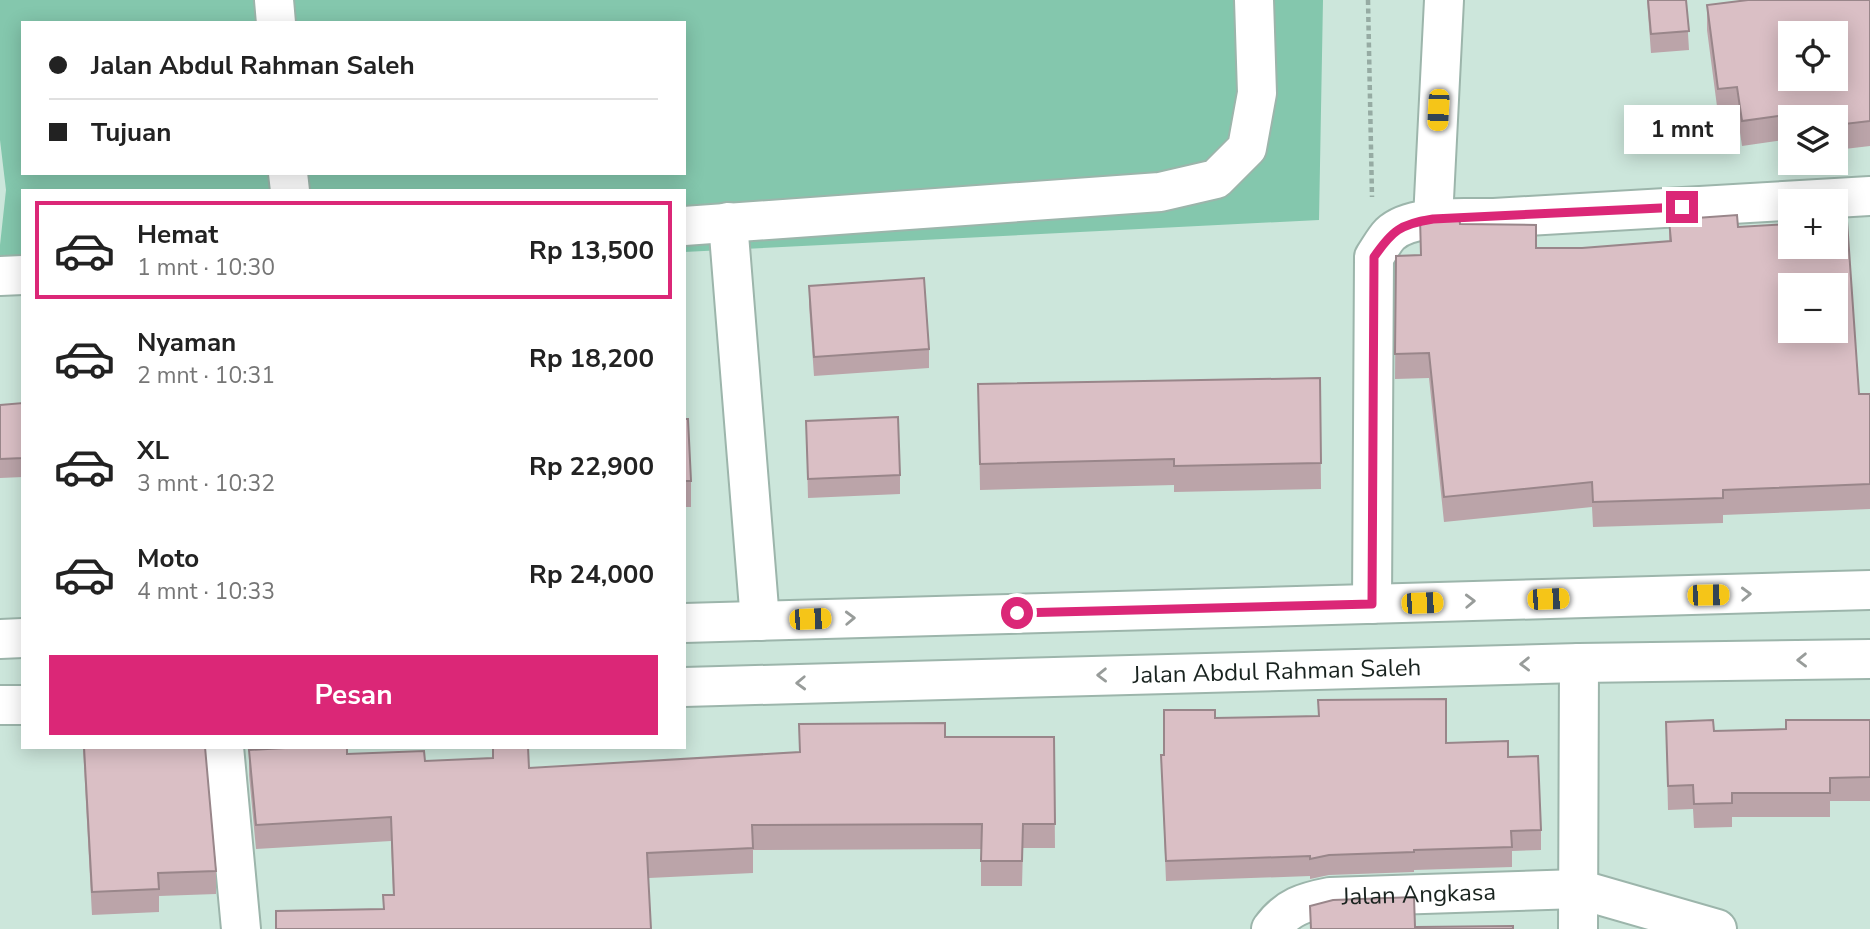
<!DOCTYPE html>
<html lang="id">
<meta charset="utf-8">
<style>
:root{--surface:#fff;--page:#f2f2f2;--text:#222;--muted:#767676;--line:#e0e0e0;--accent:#db2777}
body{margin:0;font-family:"Nunito Sans",sans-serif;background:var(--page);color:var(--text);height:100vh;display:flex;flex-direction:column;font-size:26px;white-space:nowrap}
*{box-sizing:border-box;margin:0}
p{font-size:23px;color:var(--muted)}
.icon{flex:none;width:38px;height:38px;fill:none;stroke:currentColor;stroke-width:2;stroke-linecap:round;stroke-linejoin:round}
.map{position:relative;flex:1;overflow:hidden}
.sheet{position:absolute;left:21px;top:189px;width:665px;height:560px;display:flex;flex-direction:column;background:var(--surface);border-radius:0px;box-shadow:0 4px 18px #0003}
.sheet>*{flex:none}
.top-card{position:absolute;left:21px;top:21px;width:665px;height:154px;border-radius:0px;box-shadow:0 4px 18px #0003;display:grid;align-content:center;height:154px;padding:0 28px;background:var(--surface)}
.buttons{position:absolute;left:1778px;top:21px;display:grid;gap:14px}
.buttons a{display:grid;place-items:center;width:70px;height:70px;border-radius:0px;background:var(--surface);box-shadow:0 4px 18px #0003;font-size:35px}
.end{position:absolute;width:32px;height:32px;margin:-16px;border:9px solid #db2777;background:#fff;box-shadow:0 0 0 4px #fff}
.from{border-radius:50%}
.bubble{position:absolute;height:49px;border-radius:0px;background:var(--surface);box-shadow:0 4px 18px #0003;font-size:23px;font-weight:700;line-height:49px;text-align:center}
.car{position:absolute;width:21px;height:42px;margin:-21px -10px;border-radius:9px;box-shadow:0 0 5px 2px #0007;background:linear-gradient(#f5c518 24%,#345 0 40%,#f5c518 0 76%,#345 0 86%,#f5c518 0)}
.top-card b{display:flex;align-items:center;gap:24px;height:66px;font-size:26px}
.top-card b+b{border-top:2px solid var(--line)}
.top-card i{width:18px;height:18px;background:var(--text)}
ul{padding:12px 0 0;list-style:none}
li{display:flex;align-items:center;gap:21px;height:98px;margin:0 14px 10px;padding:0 14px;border:4px solid transparent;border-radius:0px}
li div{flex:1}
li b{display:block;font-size:26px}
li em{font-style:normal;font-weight:700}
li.active{border-color:var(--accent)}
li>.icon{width:63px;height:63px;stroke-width:1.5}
.primary-button{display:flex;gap:14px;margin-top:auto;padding:14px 28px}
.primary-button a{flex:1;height:80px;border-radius:0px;background:var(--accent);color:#fff;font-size:28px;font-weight:700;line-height:80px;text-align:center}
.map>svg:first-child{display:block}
.green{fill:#84c7ad;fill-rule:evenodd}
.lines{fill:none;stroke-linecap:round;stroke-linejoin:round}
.minor-casing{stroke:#9cb5ab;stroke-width:42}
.highway-casing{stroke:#9cb5ab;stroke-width:42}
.path{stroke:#96aba3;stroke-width:4.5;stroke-dasharray:5 3.5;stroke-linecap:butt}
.minor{stroke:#fff;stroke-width:38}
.highway{stroke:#fff;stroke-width:38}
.wall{fill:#bba4a9}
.building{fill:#dabfc5;stroke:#99868a;stroke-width:2;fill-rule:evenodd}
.oneway{stroke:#989c9a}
.route{stroke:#db2777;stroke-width:9}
.labels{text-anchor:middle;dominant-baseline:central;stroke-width:5;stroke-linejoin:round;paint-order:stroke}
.street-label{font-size:24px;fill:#19231f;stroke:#fff}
</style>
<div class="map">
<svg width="1870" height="929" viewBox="0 0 1870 929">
<rect width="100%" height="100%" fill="#cce6db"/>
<path class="green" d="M 0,0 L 1323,0 L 1319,220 L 684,252 L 684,191 L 23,191 L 23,285 L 0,286 L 0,245 L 6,190 L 0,140 ZM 23,23 L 684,23 L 684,173 L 23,173 Z"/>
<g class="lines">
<defs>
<g id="minor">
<path d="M 274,0 L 276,23"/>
<path d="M 288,173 L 290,191"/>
<path d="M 1433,219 L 1444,0"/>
<path d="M 728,222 L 760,621"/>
<path d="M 684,226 L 1160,192 L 1216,179 L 1247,148 L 1257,93 L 1254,0"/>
<path d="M 0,276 L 23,275"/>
<path d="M 1372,604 L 1374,257 C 1379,250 1384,240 1390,234 C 1412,213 1465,219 1494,218 L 1870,196"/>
<path d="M 224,747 L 241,929"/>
<path id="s1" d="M 1271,929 C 1287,907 1304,902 1330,897 L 1578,889 L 1717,929"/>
<path d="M 1578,929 L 1579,663"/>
</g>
<g id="highway">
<path d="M 684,623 L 1870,590"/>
<path d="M 0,639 L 23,638"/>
<path id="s2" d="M 684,687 L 1579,663 L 1870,659"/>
<path d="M 0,705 L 23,705"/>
</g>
</defs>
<use href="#minor" class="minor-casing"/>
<use href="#highway" class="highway-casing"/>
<path class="path" d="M 1368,0 L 1372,197"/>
<use href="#minor" class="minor"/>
<use href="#highway" class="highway"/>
</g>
<path class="wall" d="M 1647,0 L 1686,0 L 1689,50 L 1651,53 Z
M 1870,0 L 1870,146 L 1836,150 L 1836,117 L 1790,117 L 1790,139 L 1742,146 L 1737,112 L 1718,114 L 1707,30 L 1707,5 Z
M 1420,218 L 1460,224 L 1536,248 L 1582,248 L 1669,242 L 1669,220 L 1738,227 L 1859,394 L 1870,394 L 1870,509 L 1723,515 L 1723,523 L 1593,527 L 1592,507 L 1444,522 L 1429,378 L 1395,379 L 1396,256 L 1420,255 Z
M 809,286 L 929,349 L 929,368 L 814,376 L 809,305 Z
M 1320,378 L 1321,489 L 1174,492 L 1174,485 L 980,490 L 978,384 Z
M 23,403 L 23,477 L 0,478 L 0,405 Z
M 684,407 L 691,481 L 691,507 L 684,507 Z
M 806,421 L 900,475 L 900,494 L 808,498 Z
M 1215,718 L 1446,743 L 1508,757 L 1541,830 L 1541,850 L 1512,851 L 1512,867 L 1414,870 L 1414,872 L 1329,875 L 1310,879 L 1310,876 L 1166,881 L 1161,755 L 1164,755 Z
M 1870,720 L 1870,801 L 1830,801 L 1830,817 L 1732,817 L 1732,827 L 1694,828 L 1693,809 L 1668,810 L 1666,722 L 1714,731 L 1786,729 Z
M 799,724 L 945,737 L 1054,737 L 1055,848 L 1023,848 L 1022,886 L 981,886 L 981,849 L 753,850 L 753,873 L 649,878 L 383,909 L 393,895 L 391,841 L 256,849 L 249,775 L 249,750 L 347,754 L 425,761 L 493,758 L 493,748 L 529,768 L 799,752 Z
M 83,747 L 205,747 L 216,871 L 216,894 L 159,896 L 159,912 L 92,915 Z"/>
<path class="building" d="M 1648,0 L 1686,0 L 1689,31 L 1651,34 Z
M 1748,0 L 1870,0 L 1870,121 L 1836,125 L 1836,117 L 1807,117 L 1807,112 L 1742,121 L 1737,87 L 1718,89 L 1707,5 ZM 1790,33 L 1836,33 L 1836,79 L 1790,79 Z
M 1459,215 L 1460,224 L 1536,225 L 1536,248 L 1582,248 L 1671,241 L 1669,220 L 1737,215 L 1738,227 L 1790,224 L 1790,247 L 1836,247 L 1836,221 L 1847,221 L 1859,394 L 1870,394 L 1870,484 L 1723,490 L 1723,498 L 1593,502 L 1592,482 L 1444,497 L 1429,353 L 1395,354 L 1396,256 L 1421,255 L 1420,218 ZM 1790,285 L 1836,285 L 1836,331 L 1790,331 Z
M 924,278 L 929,349 L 814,357 L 809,286 Z
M 1320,378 L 1321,463 L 1174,466 L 1174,459 L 980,464 L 978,384 Z
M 23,403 L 23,458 L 0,459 L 0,405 Z
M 684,407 L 685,419 L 688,419 L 691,481 L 684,481 Z
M 898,417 L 900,475 L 808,479 L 806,421 Z
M 1446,699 L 1446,743 L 1508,741 L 1508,757 L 1538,756 L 1541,830 L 1511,831 L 1512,847 L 1414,850 L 1414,852 L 1329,855 L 1310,859 L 1310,856 L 1166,861 L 1161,755 L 1164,755 L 1164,710 L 1215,710 L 1215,718 L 1319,716 L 1318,700 Z
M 1713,720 L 1714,731 L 1786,729 L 1786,720 L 1870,720 L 1870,777 L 1830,778 L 1830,793 L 1732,793 L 1732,803 L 1694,804 L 1693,785 L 1668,786 L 1666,722 Z
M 945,723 L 945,737 L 1054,737 L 1055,824 L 1023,824 L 1022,861 L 981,861 L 982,824 L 752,825 L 753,848 L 647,853 L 651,929 L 276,929 L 276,911 L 384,909 L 383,895 L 394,895 L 391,817 L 256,825 L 249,750 L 303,747 L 347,747 L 347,754 L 424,751 L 425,761 L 493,758 L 493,748 L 528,747 L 529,768 L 800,752 L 799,724 Z
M 84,747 L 205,747 L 216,871 L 158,873 L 159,889 L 92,892 Z
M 1414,897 L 1415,927 L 1513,926 L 1513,929 L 1311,929 L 1310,906 L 1333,900 Z"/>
<defs><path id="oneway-chevron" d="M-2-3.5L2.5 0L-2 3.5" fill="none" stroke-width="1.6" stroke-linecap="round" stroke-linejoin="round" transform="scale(1.75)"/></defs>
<g class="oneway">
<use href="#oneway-chevron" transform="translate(1746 594) rotate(-2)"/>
<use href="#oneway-chevron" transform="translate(1470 601) rotate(-2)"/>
<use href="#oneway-chevron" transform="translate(850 618) rotate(-2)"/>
<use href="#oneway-chevron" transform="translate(1802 660) rotate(179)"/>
<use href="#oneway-chevron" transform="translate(1525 664) rotate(179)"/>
<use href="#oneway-chevron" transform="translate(1102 675) rotate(179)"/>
<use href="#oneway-chevron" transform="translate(801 683) rotate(178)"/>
</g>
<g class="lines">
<path class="route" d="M 1017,613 L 1372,604 L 1374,257 C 1392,231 1400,224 1433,219 L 1682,207"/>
</g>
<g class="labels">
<g class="street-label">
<text stroke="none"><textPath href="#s2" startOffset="593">Jalan Abdul Rahman Saleh</textPath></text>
<text stroke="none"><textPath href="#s1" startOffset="158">Jalan Angkasa</textPath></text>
</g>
</g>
</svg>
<div class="buttons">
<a><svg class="icon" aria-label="locate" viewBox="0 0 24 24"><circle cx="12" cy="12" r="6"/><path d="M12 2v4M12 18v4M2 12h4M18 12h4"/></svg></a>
<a><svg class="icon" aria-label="layers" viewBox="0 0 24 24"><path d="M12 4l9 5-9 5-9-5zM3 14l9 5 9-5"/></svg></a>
<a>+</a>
<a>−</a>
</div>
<i class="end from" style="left:1017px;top:613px"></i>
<i class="end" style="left:1682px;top:207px"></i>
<div class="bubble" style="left:1624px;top:105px;width:116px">1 mnt</div>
<i class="car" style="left:1438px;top:110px;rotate:183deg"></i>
<i class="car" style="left:1708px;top:595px;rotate:89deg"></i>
<i class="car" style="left:1548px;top:599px;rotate:88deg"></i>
<i class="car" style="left:1422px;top:603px;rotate:88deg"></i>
<i class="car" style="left:810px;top:619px;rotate:88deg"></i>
<div class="top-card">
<b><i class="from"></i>Jalan Abdul Rahman Saleh</b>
<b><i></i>Tujuan</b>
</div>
<section class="sheet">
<ul>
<li class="active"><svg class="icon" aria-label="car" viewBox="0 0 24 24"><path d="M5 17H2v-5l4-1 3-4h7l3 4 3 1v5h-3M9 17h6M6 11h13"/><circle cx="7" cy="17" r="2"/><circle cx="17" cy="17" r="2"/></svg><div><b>Hemat</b><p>1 mnt · 10:30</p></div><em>Rp 13,500</em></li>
<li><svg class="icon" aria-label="car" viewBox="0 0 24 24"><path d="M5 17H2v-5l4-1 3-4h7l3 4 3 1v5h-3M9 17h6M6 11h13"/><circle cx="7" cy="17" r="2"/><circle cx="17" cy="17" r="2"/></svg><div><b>Nyaman</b><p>2 mnt · 10:31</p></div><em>Rp 18,200</em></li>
<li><svg class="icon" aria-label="car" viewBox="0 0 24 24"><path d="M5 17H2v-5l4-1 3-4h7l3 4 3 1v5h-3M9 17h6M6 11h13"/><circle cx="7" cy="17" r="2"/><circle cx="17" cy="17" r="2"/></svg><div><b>XL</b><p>3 mnt · 10:32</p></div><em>Rp 22,900</em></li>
<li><svg class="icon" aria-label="car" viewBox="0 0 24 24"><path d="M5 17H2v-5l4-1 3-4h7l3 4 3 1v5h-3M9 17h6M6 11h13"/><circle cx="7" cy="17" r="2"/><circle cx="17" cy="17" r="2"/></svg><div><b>Moto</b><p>4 mnt · 10:33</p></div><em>Rp 24,000</em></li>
</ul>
<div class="primary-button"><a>Pesan</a></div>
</section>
</div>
